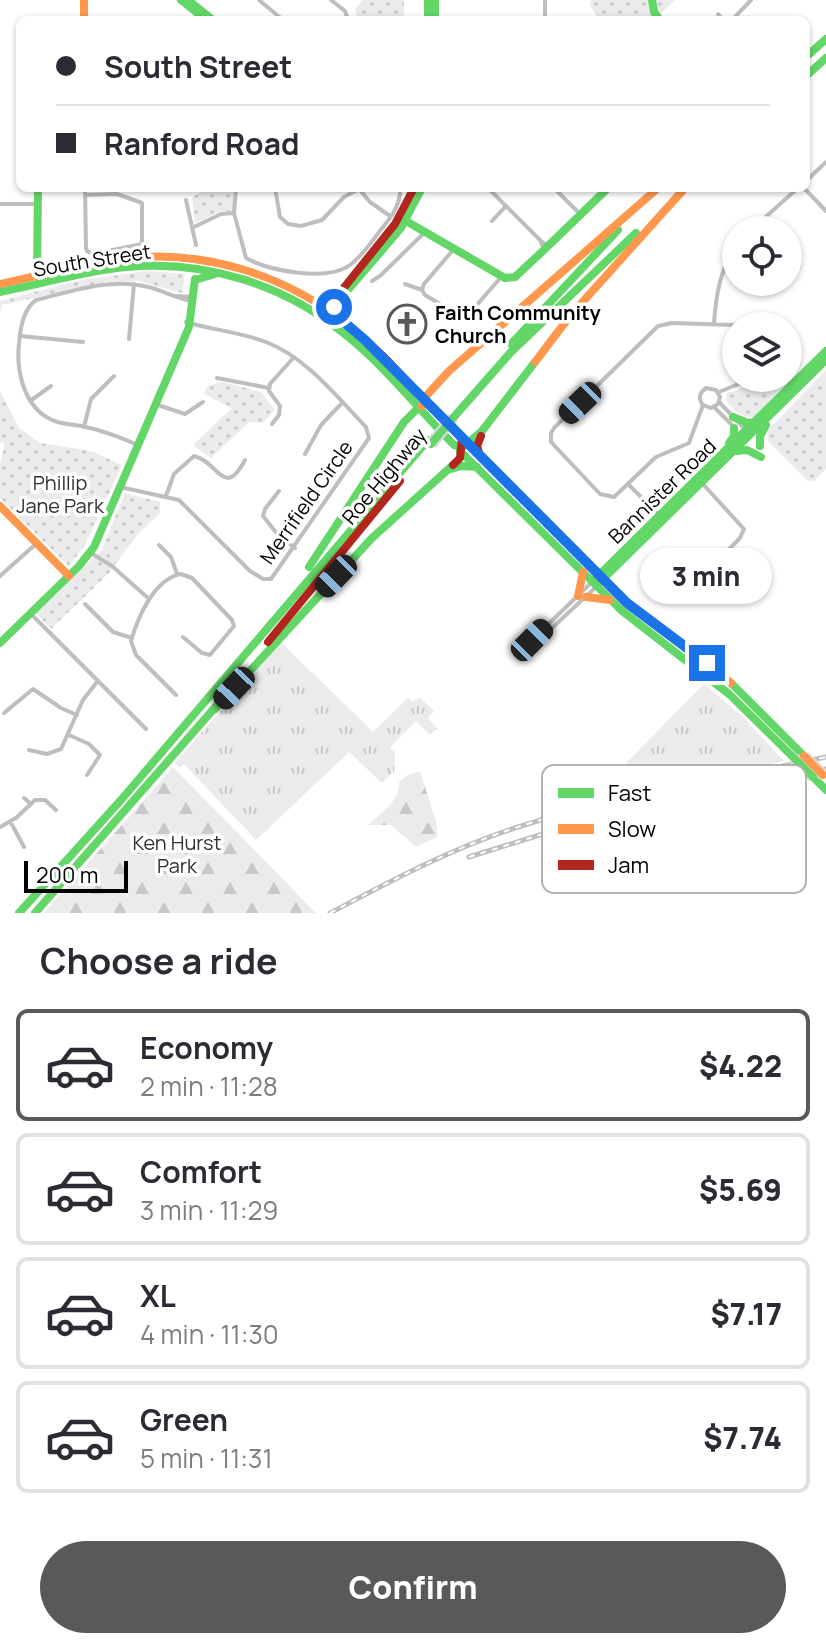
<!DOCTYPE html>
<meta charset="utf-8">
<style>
:root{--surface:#fff;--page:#f7f7f7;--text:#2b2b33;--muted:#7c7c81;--line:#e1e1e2;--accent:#595959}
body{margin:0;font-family:Manrope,sans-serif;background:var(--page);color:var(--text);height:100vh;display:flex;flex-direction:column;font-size:30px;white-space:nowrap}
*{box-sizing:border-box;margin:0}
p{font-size:26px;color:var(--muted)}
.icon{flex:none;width:44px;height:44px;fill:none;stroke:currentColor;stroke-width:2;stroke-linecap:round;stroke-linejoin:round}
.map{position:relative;height:913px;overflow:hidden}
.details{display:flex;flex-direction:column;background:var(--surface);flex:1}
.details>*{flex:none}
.hud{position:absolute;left:16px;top:16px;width:794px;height:176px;border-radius:12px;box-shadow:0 2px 6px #0004;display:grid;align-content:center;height:176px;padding:0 40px;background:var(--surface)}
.tools{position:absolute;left:722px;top:216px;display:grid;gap:16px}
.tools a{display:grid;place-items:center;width:80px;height:80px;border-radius:50%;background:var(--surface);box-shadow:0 2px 6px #0004;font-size:40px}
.scale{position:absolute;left:24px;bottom:20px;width:104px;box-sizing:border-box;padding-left:8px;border:4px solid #000;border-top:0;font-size:22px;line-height:28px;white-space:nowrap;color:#000;-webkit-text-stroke:6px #fff;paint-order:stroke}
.end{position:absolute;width:36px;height:36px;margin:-18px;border:10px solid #1a73e8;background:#fff;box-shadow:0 0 0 4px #fff}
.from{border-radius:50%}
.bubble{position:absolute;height:56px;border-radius:28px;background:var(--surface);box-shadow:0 2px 6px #0004;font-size:26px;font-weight:800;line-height:56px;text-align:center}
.car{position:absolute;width:24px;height:48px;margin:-24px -12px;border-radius:10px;box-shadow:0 0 6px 2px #0007;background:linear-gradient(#222 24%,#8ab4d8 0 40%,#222 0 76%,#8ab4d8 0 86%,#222 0)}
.hud b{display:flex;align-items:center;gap:28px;height:76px;font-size:30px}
.hud b+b{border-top:2px solid var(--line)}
.hud i{width:20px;height:20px;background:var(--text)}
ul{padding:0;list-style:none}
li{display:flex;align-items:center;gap:24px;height:112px;margin:0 16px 12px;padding:0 24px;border:4px solid var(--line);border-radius:12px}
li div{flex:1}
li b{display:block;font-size:30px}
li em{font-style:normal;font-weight:800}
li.on{border-color:var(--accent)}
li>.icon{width:72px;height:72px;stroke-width:1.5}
h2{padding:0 40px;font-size:36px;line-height:96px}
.primary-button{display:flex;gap:16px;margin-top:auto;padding:16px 40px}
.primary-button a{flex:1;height:92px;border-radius:48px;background:var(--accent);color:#fff;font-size:32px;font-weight:800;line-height:92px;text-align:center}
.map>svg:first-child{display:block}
.grass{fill:url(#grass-tufts)}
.forest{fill:url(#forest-firs)}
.park{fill:url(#park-dots)}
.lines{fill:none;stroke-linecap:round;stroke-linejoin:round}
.street{stroke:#bebebe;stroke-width:4}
.fast{stroke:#63d668;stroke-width:8}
.slow{stroke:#ff974d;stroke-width:8}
.jam{stroke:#b3261e;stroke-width:8}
.rail-casing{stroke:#bebebe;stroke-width:5}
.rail{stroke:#fff;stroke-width:2;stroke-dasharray:6;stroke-linecap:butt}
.fast-bridge-casing{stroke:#dbdbdb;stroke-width:12;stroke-linecap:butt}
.slow-bridge-casing{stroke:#dbdbdb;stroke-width:12;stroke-linecap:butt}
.fast-bridge{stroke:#63d668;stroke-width:8}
.slow-bridge{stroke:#ff974d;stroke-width:8}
.route{stroke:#1a73e8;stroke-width:10}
.labels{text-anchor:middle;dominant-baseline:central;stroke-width:7;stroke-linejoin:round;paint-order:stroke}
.street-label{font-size:20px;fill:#000;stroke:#fff}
.poi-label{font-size:20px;font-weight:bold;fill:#000;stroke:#fff;text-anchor:start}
.park-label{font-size:20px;fill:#313131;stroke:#fff}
.key{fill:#fff;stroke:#b2b2b2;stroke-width:2}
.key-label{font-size:22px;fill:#000}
</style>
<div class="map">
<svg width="826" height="913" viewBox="0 0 826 913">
<defs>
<pattern id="grass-tufts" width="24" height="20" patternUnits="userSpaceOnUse" patternTransform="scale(2)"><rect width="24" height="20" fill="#ebebeb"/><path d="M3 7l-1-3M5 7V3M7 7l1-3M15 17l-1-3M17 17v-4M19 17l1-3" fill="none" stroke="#c8c8c8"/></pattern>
<pattern id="forest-firs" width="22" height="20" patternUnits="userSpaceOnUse" patternTransform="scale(2)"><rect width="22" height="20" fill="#ebebeb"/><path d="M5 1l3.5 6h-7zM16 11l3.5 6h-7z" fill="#c8c8c8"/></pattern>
<pattern id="park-dots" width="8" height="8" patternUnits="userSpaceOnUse" patternTransform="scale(2)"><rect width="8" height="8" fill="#ebebeb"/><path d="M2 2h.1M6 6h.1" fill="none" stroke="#c8c8c8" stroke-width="1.8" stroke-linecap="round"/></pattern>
</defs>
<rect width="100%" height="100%" fill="#fff"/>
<path class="grass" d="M 281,642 L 373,732 L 408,698 L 413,702 L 419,697 L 434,711 L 428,718 L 437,728 L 430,735 L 416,721 L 390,747 L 395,753 L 394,771 L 382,783 L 349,752 L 256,840 L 184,764 L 180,768 L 175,763 Z
M 704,684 L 743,717 L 784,761 L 650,788 L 626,763 Z"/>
<path class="forest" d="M 173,767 L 316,913 L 44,913 Z
M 420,771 L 436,822 L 437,837 L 416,847 L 391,825 L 368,825 C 381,813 401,800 399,782 L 408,775 Z"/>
<path class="park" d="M 363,0 L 404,0 L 404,19 L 423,20 L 370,20 L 357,17 L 355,9 Z
M 591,0 L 675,0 L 654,20 L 599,20 L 590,5 Z
M 205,188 L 233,188 L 233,212 L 221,211 L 195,223 L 192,198 Z
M 148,271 L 185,274 L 182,293 L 139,281 L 108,282 L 2,305 L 0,313 L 0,301 L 81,280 Z
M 788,368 L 792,372 L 789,380 L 753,417 C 740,417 734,410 726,401 L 727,393 L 747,387 L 761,378 L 788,378 Z
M 826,370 L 826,469 L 814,481 L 808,481 L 769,442 L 767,431 Z
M 223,382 L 261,392 L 275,410 L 263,423 L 249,422 L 211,458 L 193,445 L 232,408 L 204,394 L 207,386 Z
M 0,391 L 19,428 L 40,443 L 91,451 L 122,465 L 85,545 L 69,566 L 0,498 L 0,463 L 5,444 L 0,442 Z
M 125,493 L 160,502 L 160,513 L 138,534 L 108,574 L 51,629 L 36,613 L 101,551 Z"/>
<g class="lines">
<path class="street" d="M 259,0 L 283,20
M 331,0 L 345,11 L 348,20
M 545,0 L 545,20
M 718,14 L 723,20
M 732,20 L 751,0
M 806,181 L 826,162
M 85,188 L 86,248 L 87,251 L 93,254 L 142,244 L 142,203 L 117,194 L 85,195
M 236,188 L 234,213 L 246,258 C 269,271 327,282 350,265 C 361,257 371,243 379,232 C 388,221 399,208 400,193
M 275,188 L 280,217 L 288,224 L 301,226 L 322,220 L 344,197 L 359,189
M 554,188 L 580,214
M 804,188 L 826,211
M 360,190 L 370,202 L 390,216
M 491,191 L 540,240
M 186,200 L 196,245
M 0,204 L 38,204
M 492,221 L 506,206
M 192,228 L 221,214 L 234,213
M 751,230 L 798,188
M 543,246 L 540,240 L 545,244
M 453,250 L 424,284 L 422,290 L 425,295 L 460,316 L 469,314 L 502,276
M 372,281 L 380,276 L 424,233
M 405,284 L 422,290
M 176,296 L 193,297
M 714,323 C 716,295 720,270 736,246
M 20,336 L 83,342
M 129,339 L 134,284
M 217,378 L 269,388
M 719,392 L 753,378
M 30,401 L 51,386
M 719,402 L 745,429
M 155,404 L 185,414 L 203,402
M 703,405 L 711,408 L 718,404 L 720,397 L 716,390 L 706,388 C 699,393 698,399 703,405 L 689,443 L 656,457 L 614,497 L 600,494 L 551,442 L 551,433 L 554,428 L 658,326 L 672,323 L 768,326
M 715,408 L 734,427
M 272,424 L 279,415 L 280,406 L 269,391 L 270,384 L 294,357
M 84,427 L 91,399 L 114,376
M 138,445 C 122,438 104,431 86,427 C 74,424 61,425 50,419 C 24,406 16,371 19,344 C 20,329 23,309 36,300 C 70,292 109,278 144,286 C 161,289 176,299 193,301
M 305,454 L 321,425 L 342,403
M 701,482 L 744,529 L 740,538 L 710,569
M 628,484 L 659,515
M 120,487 L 179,500 L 250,571 L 263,579 L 271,579 L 369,438 L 366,427 C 336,396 307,358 266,342 C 240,332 212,330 186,322
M 279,491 L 265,509 L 263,516 L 278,535 L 295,548
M 166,496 L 174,474 L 194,456 C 218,461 224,500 245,460
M 159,545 L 171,557 L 177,574
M 91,553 L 112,566 L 148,598
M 0,576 L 37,543
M 85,604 L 113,632 L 132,638
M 31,614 L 146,729
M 522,656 L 597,586
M 520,658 L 532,640 L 592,582
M 176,695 L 136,655 L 131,641 C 138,617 154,579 181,574 L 192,578 L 232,620 L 234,626 L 210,655 L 202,653 L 183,637
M 4,713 L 33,689 L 61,708 L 77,715
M 69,735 L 89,744 L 100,755 L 87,775
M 29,750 L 47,754 L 61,749 L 83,700 L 97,682
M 24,798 L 31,804
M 10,821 L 24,847
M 0,827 L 16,818 L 35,800 L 45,800 L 56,810"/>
<path class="fast" d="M 181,0 L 206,20
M 188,0 L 213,20
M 428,0 L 428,20
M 435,0 L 435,20
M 652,0 L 654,12 L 660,20
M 806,57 L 826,39
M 806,76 L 826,58
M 399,217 L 505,278 L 515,277 L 546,248
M 548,246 L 608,188
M 37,276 L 38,188
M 195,280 L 215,274
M 0,292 C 42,284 83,271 126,267 C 206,260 285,284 347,336 C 387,368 418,409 454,445 L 463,447 L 482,431 L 535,362
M 342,297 L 401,228 L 422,188
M 511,344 L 618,230
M 733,417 L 748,423 L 755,422
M 453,418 L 511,352 L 636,233
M 729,443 L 734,436 L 734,428
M 760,446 L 760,436 L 766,425
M 460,451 L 621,610 L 729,694 L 794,758
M 736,451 L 747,450 L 761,457
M 451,469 L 462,466 L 477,467
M 309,567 L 404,422 L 420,406
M 596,578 L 826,351
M 600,582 L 826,360
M 0,643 L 79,566 L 94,547 L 189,327 L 195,279
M 731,683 L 804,756
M 215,709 L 372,538 L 453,465
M 813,777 L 826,790
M 19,913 L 121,800 L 428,440
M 35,913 L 218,704"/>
<path class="slow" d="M 84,0 L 84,20
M 0,284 C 40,276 80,264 121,259 C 200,248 283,274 346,323
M 535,362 L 570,316 L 685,188
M 422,406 L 427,395 L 449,371 L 658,188
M 463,439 L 627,603 L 731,683
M 0,506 L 69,576
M 578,596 L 583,572
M 586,597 L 610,600"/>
<path class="jam" d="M 326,310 L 395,224 L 414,188
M 341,319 L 338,309 L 343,296
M 346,323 L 384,357 L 462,439 L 460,458 L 453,465
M 480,456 L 477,446 L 481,436
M 268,642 L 400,481"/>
<defs>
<path id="rail" d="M 469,857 L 575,824 L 826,769
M 330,913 C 391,881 452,848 518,827 C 618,795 724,779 826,757"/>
</defs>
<use href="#rail" class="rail-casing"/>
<use href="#rail" class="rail"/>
<defs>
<path id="fast-bridge" d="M 431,444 L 453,418
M 794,758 L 813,777"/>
<path id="slow-bridge" d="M 804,756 L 823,775"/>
</defs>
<use href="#fast-bridge" class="fast-bridge-casing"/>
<use href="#slow-bridge" class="slow-bridge-casing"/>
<use href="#fast-bridge" class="fast-bridge"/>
<use href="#slow-bridge" class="slow-bridge"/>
</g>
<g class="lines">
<path class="route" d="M 334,307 L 331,311 L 365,340 L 627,603 L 707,663"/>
</g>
<defs>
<symbol id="church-ring" viewBox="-11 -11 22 22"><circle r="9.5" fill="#fff" stroke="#595959" stroke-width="1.5"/><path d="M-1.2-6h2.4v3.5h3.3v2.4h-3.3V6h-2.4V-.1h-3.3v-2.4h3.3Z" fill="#595959"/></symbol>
</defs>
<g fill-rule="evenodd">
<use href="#church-ring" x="385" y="302" width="44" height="44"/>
</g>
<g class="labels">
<g class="street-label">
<text transform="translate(92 260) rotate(-9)">South Street</text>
<text transform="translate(384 476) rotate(-50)">Roe Highway</text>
<text transform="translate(662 491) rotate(-44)">Bannister Road</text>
<text transform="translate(306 502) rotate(-55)">Merrifield Circle</text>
</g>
<g class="poi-label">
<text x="435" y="312">Faith Community<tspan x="435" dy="23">Church</tspan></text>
</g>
<g class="park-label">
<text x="60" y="482">Phillip<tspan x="60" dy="23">Jane Park</tspan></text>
<text x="177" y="842">Ken Hurst<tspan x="177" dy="23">Park</tspan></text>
</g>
</g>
<rect x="542" y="765" width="264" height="128" rx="12" class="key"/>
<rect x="558" y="788" width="36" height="10" fill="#63d668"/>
<rect x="558" y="824" width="36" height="10" fill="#ff974d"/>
<rect x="558" y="860" width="36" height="10" fill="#b3261e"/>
<g class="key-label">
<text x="608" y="801">Fast</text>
<text x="608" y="837">Slow</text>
<text x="608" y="873">Jam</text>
</g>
</svg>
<div class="tools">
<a><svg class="icon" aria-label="locate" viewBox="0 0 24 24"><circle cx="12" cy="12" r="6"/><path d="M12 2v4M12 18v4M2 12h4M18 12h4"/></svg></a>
<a><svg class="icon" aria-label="layers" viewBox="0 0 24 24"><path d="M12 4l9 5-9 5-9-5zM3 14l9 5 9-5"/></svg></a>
</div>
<div class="scale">200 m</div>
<i class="end from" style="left:334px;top:307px"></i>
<i class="end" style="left:707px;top:663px"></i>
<div class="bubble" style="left:640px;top:548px;width:132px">3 min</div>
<i class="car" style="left:580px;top:403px;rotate:226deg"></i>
<i class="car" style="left:336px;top:576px;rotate:224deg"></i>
<i class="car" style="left:532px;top:640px;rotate:45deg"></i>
<i class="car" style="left:234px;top:688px;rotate:223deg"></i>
<div class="hud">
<b><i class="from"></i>South Street</b>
<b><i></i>Ranford Road</b>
</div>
</div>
<section class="details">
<h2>Choose a ride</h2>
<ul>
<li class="on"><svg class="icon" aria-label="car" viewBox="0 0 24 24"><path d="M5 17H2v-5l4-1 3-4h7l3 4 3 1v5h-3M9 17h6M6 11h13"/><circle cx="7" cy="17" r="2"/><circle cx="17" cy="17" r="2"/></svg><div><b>Economy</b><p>2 min · 11:28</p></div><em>$4.22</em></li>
<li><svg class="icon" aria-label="car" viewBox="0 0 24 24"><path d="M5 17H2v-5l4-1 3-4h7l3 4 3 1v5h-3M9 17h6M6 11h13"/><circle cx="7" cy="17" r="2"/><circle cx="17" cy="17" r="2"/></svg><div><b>Comfort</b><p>3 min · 11:29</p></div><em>$5.69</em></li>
<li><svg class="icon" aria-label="car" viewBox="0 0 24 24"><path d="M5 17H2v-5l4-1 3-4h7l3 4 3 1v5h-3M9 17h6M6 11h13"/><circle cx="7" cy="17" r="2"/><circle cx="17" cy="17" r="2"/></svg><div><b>XL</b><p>4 min · 11:30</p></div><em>$7.17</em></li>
<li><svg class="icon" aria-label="car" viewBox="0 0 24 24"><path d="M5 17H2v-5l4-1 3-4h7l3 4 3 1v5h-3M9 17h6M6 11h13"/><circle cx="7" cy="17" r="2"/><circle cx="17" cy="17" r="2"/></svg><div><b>Green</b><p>5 min · 11:31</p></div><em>$7.74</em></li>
</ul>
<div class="primary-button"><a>Confirm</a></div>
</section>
